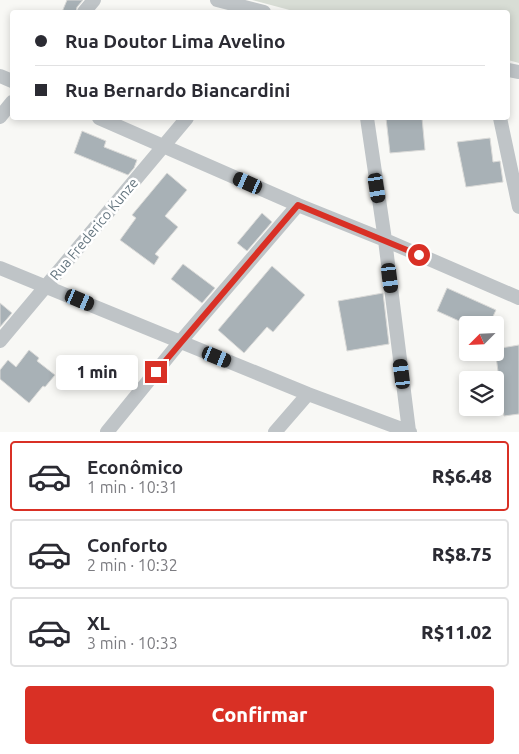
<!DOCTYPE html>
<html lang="pt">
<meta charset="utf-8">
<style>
:root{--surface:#fff;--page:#f7f7f7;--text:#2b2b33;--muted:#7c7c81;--line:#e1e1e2;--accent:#d93025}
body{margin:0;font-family:Ubuntu,sans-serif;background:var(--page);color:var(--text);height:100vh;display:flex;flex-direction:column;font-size:19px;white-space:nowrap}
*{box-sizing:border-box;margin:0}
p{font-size:16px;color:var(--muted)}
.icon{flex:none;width:28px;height:28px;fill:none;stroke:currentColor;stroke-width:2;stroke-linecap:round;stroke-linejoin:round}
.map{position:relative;height:432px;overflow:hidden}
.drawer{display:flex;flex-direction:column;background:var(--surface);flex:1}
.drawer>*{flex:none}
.guide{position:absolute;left:10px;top:10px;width:500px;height:110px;border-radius:5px;box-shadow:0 2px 8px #0003;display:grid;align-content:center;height:110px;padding:0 25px;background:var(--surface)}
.needle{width:32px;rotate:246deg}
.fabs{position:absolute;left:459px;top:316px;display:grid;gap:10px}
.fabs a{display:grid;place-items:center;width:45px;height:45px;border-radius:5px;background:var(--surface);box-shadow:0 2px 8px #0003;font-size:25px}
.end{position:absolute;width:22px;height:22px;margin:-11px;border:6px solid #d93025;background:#fff;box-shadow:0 0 0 2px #fff}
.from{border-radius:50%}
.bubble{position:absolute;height:35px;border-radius:5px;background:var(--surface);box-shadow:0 2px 8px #0003;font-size:16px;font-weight:800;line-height:35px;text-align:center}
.car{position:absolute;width:15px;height:30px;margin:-15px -8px;border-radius:6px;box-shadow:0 0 4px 1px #0007;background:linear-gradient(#222 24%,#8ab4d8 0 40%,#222 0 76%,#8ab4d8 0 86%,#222 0)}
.guide b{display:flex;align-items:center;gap:18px;height:48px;font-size:19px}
.guide b+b{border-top:1px solid var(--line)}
.guide i{width:12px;height:12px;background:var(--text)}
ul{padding:9px 0 0;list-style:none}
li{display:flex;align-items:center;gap:15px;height:70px;margin:0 10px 8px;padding:0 15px;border:2px solid var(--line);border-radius:5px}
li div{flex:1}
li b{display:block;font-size:19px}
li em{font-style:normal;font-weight:800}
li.on{border-color:var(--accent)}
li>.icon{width:45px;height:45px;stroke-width:1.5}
.cta{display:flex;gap:10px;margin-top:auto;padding:10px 25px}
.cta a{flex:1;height:58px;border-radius:5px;background:var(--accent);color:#fff;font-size:20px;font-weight:800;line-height:58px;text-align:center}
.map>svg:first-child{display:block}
.green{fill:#d8ddd5}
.building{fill:#a8b1b6;stroke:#dadad8}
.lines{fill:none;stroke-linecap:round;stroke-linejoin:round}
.minor{stroke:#bfc4c7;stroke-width:14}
.route{stroke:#d93025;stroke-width:6}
.labels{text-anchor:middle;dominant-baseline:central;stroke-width:5;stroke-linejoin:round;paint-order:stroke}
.street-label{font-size:14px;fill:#64757f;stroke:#fff}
</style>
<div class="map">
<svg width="519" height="432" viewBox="0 0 519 432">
<rect width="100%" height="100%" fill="#f8f8f5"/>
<path class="green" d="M 252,0 L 519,0 L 519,63 L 508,60 L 508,12 L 297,12 Z"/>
<path class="building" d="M 67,0 L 83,0 L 77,7 L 76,12 L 62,12 Z
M 386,118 L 422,118 L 425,150 L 390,153 Z
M 82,131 L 106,141 L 104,147 L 137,160 L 134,168 L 128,175 L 74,153 Z
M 490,138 L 493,162 L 500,161 L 503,182 L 466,187 L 457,142 Z
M 167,173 L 187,190 L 165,216 L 178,227 L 155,254 L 159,257 L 154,265 L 120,240 L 136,218 L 132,215 Z
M 262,213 L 272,222 L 247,251 L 237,243 Z
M 183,264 L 215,288 L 202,303 L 171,279 Z
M 272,266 L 305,295 L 273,332 L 267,327 L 244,353 L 218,330 Z
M 447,288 L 496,310 L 489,325 L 468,325 L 437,311 Z
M 383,293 L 389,344 L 347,351 L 338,301 Z
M 0,303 L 12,313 L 0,327 Z
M 519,345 L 519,414 L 504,416 L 495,349 Z
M 29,350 L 39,358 L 37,361 L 55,375 L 45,387 L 43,386 L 29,403 L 0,379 L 0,370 L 8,360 L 16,367 Z"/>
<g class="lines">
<path class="minor" d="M 217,0 L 264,12
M 84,12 L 94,0
M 508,70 L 519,72
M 0,76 L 12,81
M 0,117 L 12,102
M 99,118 L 298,205 L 385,240 L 519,298
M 367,118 L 385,240 L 409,431
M 500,118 L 519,207
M 0,268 L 308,394 L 410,432
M 0,341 L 187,118
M 107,432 L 180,342 L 298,205
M 275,432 L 308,394"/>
</g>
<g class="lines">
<path class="route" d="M 156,372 L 298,205 L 419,255"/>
</g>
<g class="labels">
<g class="street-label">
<text transform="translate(94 229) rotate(-50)">Rua Frederico Kunze</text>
</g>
</g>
</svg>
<div class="fabs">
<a><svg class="needle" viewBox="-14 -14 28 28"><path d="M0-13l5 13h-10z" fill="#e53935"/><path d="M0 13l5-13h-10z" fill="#7c7c81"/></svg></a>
<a><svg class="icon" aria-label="layers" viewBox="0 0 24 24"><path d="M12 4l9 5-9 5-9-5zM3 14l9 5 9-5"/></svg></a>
</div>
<i class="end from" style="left:419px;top:255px"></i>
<i class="end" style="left:156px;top:372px"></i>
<div class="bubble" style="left:56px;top:355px;width:82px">1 min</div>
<i class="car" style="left:248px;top:183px;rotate:294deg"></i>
<i class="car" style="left:377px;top:188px;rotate:171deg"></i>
<i class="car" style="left:390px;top:278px;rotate:173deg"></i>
<i class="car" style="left:80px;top:300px;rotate:113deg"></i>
<i class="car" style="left:217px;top:357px;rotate:112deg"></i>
<i class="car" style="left:402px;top:374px;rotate:353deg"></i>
<div class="guide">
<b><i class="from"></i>Rua Doutor Lima Avelino</b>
<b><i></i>Rua Bernardo Biancardini</b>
</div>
</div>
<section class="drawer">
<ul>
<li class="on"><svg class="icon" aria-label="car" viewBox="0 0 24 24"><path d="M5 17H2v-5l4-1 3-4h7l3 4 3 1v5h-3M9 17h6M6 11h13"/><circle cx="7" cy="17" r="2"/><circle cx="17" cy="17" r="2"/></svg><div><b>Econômico</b><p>1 min · 10:31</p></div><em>R$6.48</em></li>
<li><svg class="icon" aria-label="car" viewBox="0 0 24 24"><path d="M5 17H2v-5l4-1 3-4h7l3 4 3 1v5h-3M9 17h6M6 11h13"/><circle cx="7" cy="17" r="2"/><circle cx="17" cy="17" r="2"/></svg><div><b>Conforto</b><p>2 min · 10:32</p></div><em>R$8.75</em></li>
<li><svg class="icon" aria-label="car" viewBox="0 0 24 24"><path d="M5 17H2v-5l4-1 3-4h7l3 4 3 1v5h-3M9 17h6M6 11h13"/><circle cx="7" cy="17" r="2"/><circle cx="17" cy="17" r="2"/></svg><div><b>XL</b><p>3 min · 10:33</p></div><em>R$11.02</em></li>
</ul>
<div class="cta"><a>Confirmar</a></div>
</section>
